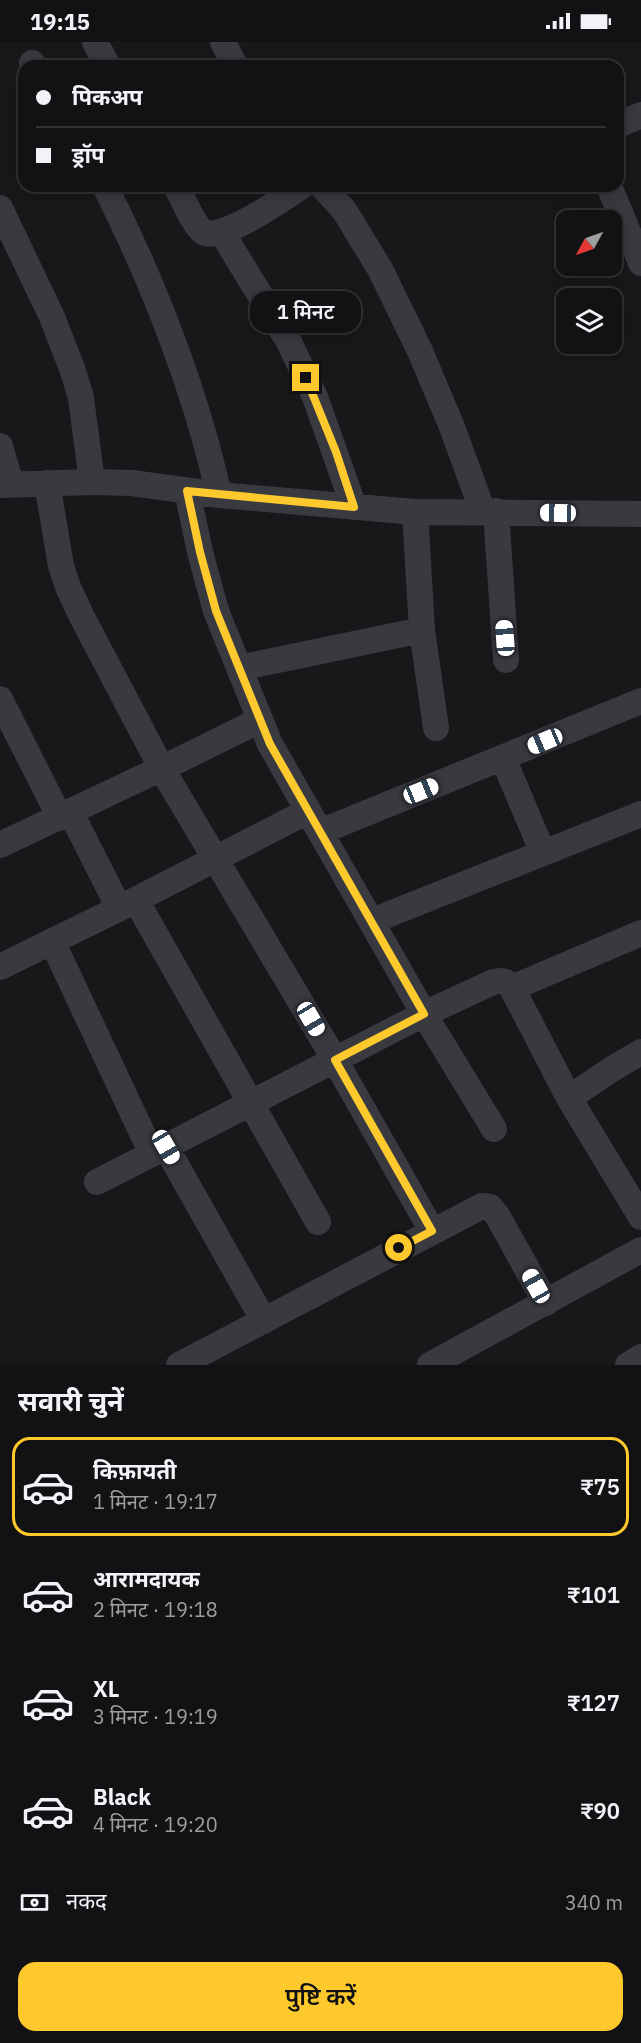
<!DOCTYPE html>
<html lang="hi">
<meta charset="utf-8">
<style>
:root{--surface:#121214;--page:#1f2022;--text:#f1f3f6;--muted:#9c9ea0;--line:#313234;--accent:#fdc92d}
body{margin:0;font-family:"IBM Plex Sans","Noto Sans Devanagari",sans-serif;background:var(--page);color:var(--text);height:100vh;display:flex;flex-direction:column;font-size:22px;white-space:nowrap}
*{box-sizing:border-box;margin:0}
p{font-size:20px;color:var(--muted)}
.icon{flex:none;width:33px;height:33px;fill:none;stroke:currentColor;stroke-width:2;stroke-linecap:round;stroke-linejoin:round}
.map{position:relative;height:1323px;overflow:hidden}
.side{display:flex;flex-direction:column;background:var(--surface);flex:1}
.side>*{flex:none}
.guide{position:absolute;left:18px;top:18px;width:606px;height:132px;border-radius:18px;box-shadow:0 3px 15px #0003,0 0 0 2px var(--line);display:grid;align-content:center;height:132px;padding:0 18px;background:var(--surface)}
.needle{width:39px;rotate:230deg}
.tools{position:absolute;left:556px;top:168px;display:grid;gap:12px}
.tools a{display:grid;place-items:center;width:66px;height:66px;border-radius:12px;background:var(--surface);box-shadow:0 3px 15px #0003,0 0 0 2px var(--line);font-size:30px}
.end{position:absolute;width:27px;height:27px;margin:-14px;border:8px solid #fdc92d;background:#111;box-shadow:0 0 0 3px #111}
.from{border-radius:50%}
.bubble{position:absolute;height:42px;border-radius:18px;background:var(--surface);box-shadow:0 3px 15px #0003,0 0 0 2px var(--line);font-size:20px;font-weight:600;line-height:42px;text-align:center}
.car{position:absolute;width:18px;height:36px;margin:-18px -9px;border-radius:8px;box-shadow:0 0 4px 2px #0007;background:linear-gradient(#fff 24%,#345 0 40%,#fff 0 76%,#345 0 86%,#fff 0)}
.guide b{display:flex;align-items:center;gap:21px;height:57px;font-size:22px}
.guide b+b{border-top:2px solid var(--line)}
.guide i{width:15px;height:15px;background:var(--text)}
ul{padding:0;list-style:none}
li{display:flex;align-items:center;gap:18px;height:99px;margin:0 12px 9px;padding:0 6px;border:3px solid transparent;border-radius:18px}
li div{flex:1}
li b{display:block;font-size:22px}
li em{font-style:normal;font-weight:600}
li.selected{border-color:var(--accent)}
li>.icon{width:54px;height:54px;stroke-width:1.5}
h2{padding:0 18px;font-size:27px;line-height:72px}
.pay{display:flex;align-items:center;gap:15px;height:66px;padding:0 18px;font-size:22px}
.pay p{margin-inline-start:auto}
.action{display:flex;gap:12px;margin-top:auto;padding:12px 18px}
.action a{flex:1;height:69px;border-radius:18px;background:var(--accent);color:#111;font-size:24px;font-weight:600;line-height:69px;text-align:center}
.status{display:flex;justify-content:space-between;align-items:center;height:42px;padding:0 30px;background:var(--surface);direction:ltr}
.status svg{height:16px;fill:currentColor}
.map>svg:first-child{display:block}
.lines{fill:none;stroke-linecap:round;stroke-linejoin:round}
.minor{stroke:#393940;stroke-width:26}
.route{stroke:#fdc92d;stroke-width:8}
</style>
<div class="status"><b>19:15</b><svg viewBox="0 0 49 12"><path d="M0 12V9h3v3zM5 12V6h3v6zM10 12V3h3v9zM15 12V0h3v12zM26 1h20v11H26zM47 4h2v5h-2z"/></svg></div>
<div class="map">
<svg width="641" height="1323" viewBox="0 0 641 1323">
<rect width="100%" height="100%" fill="#18181a"/>
<g class="lines">
<path class="minor" d="M 95,0 L 108,24
M 223,0 L 235,24
M 32,21 L 33,24
M 618,83 L 641,73
M 105,144 C 154,242 195,346 219,453
M 176,144 C 183,156 192,180 202,189 C 218,203 285,155 302,144
M 322,144 L 344,168 L 380,227 L 420,309 L 452,385 L 483,470
M 609,144 L 641,221
M 0,166 L 52,275 L 73,329 L 81,356 L 92,440
M 222,191 L 289,300 L 315,355 L 354,465
M 0,404 L 11,442
M 47,441 L 61,524 L 68,545 L 82,575 L 162,727 L 335,1018 L 432,1189
M 0,443 L 92,440 L 132,441 L 219,453 L 415,470 L 641,472
M 187,449 L 200,510 L 216,569 L 270,702 L 424,972 L 494,1087
M 496,469 L 506,618
M 415,470 L 422,588 L 436,686
M 239,626 L 422,588
M 0,657 L 60,776
M 503,716 L 543,811
M 71,771 L 119,866
M 320,790 L 641,659
M 0,803 L 181,717 L 260,678
M 136,858 L 318,1180
M 372,879 L 641,772
M 52,899 L 152,1112
M 0,925 L 118,867 L 308,769
M 512,946 L 641,891
M 569,1056 L 612,1027 L 641,1010
M 166,1105 L 264,1279
M 97,1140 L 424,972 L 491,941 C 500,938 505,937 512,946 L 569,1056 L 641,1175
M 179,1323 L 482,1164 L 490,1165 L 497,1173 L 546,1261
M 430,1323 L 641,1208
M 628,1323 L 641,1315"/>
</g>
<g class="lines">
<path class="route" d="M 306,336 L 336,410 L 354,465 L 187,449 L 200,510 L 216,569 L 270,702 L 424,972 L 335,1018 L 432,1189 L 399,1206"/>
</g>
</svg>
<div class="tools">
<a><svg class="needle" viewBox="-14 -14 28 28"><path d="M0-13l5 13h-10z" fill="#e53935"/><path d="M0 13l5-13h-10z" fill="#9c9ea0"/></svg></a>
<a><svg class="icon" aria-label="layers" viewBox="0 0 24 24"><path d="M12 4l9 5-9 5-9-5zM3 14l9 5 9-5"/></svg></a>
</div>
<i class="end from" style="left:399px;top:1206px"></i>
<i class="end" style="left:306px;top:336px"></i>
<div class="bubble" style="left:250px;top:249px;width:111px">1 मिनट</div>
<i class="car" style="left:558px;top:471px;rotate:271deg"></i>
<i class="car" style="left:505px;top:596px;rotate:356deg"></i>
<i class="car" style="left:545px;top:699px;rotate:247deg"></i>
<i class="car" style="left:421px;top:749px;rotate:68deg"></i>
<i class="car" style="left:311px;top:977px;rotate:150deg"></i>
<i class="car" style="left:166px;top:1105px;rotate:150deg"></i>
<i class="car" style="left:536px;top:1244px;rotate:331deg"></i>
<div class="guide">
<b><i class="from"></i>पिकअप</b>
<b><i></i>ड्रॉप</b>
</div>
</div>
<section class="side">
<h2>सवारी चुनें</h2>
<ul>
<li class="selected"><svg class="icon" aria-label="car" viewBox="0 0 24 24"><path d="M5 17H2v-5l4-1 3-4h7l3 4 3 1v5h-3M9 17h6M6 11h13"/><circle cx="7" cy="17" r="2"/><circle cx="17" cy="17" r="2"/></svg><div><b>किफ़ायती</b><p>1 मिनट · 19:17</p></div><em>₹75</em></li>
<li><svg class="icon" aria-label="car" viewBox="0 0 24 24"><path d="M5 17H2v-5l4-1 3-4h7l3 4 3 1v5h-3M9 17h6M6 11h13"/><circle cx="7" cy="17" r="2"/><circle cx="17" cy="17" r="2"/></svg><div><b>आरामदायक</b><p>2 मिनट · 19:18</p></div><em>₹101</em></li>
<li><svg class="icon" aria-label="car" viewBox="0 0 24 24"><path d="M5 17H2v-5l4-1 3-4h7l3 4 3 1v5h-3M9 17h6M6 11h13"/><circle cx="7" cy="17" r="2"/><circle cx="17" cy="17" r="2"/></svg><div><b>XL</b><p>3 मिनट · 19:19</p></div><em>₹127</em></li>
<li><svg class="icon" aria-label="car" viewBox="0 0 24 24"><path d="M5 17H2v-5l4-1 3-4h7l3 4 3 1v5h-3M9 17h6M6 11h13"/><circle cx="7" cy="17" r="2"/><circle cx="17" cy="17" r="2"/></svg><div><b>Black</b><p>4 मिनट · 19:20</p></div><em>₹90</em></li>
</ul>
<div class="pay"><svg class="icon" aria-label="cash" viewBox="0 0 24 24"><path d="M3 7h18v10H3z"/><circle cx="12" cy="12" r="2"/></svg>नकद<p>340 m</p></div>
<div class="action"><a>पुष्टि करें</a></div>
</section>
